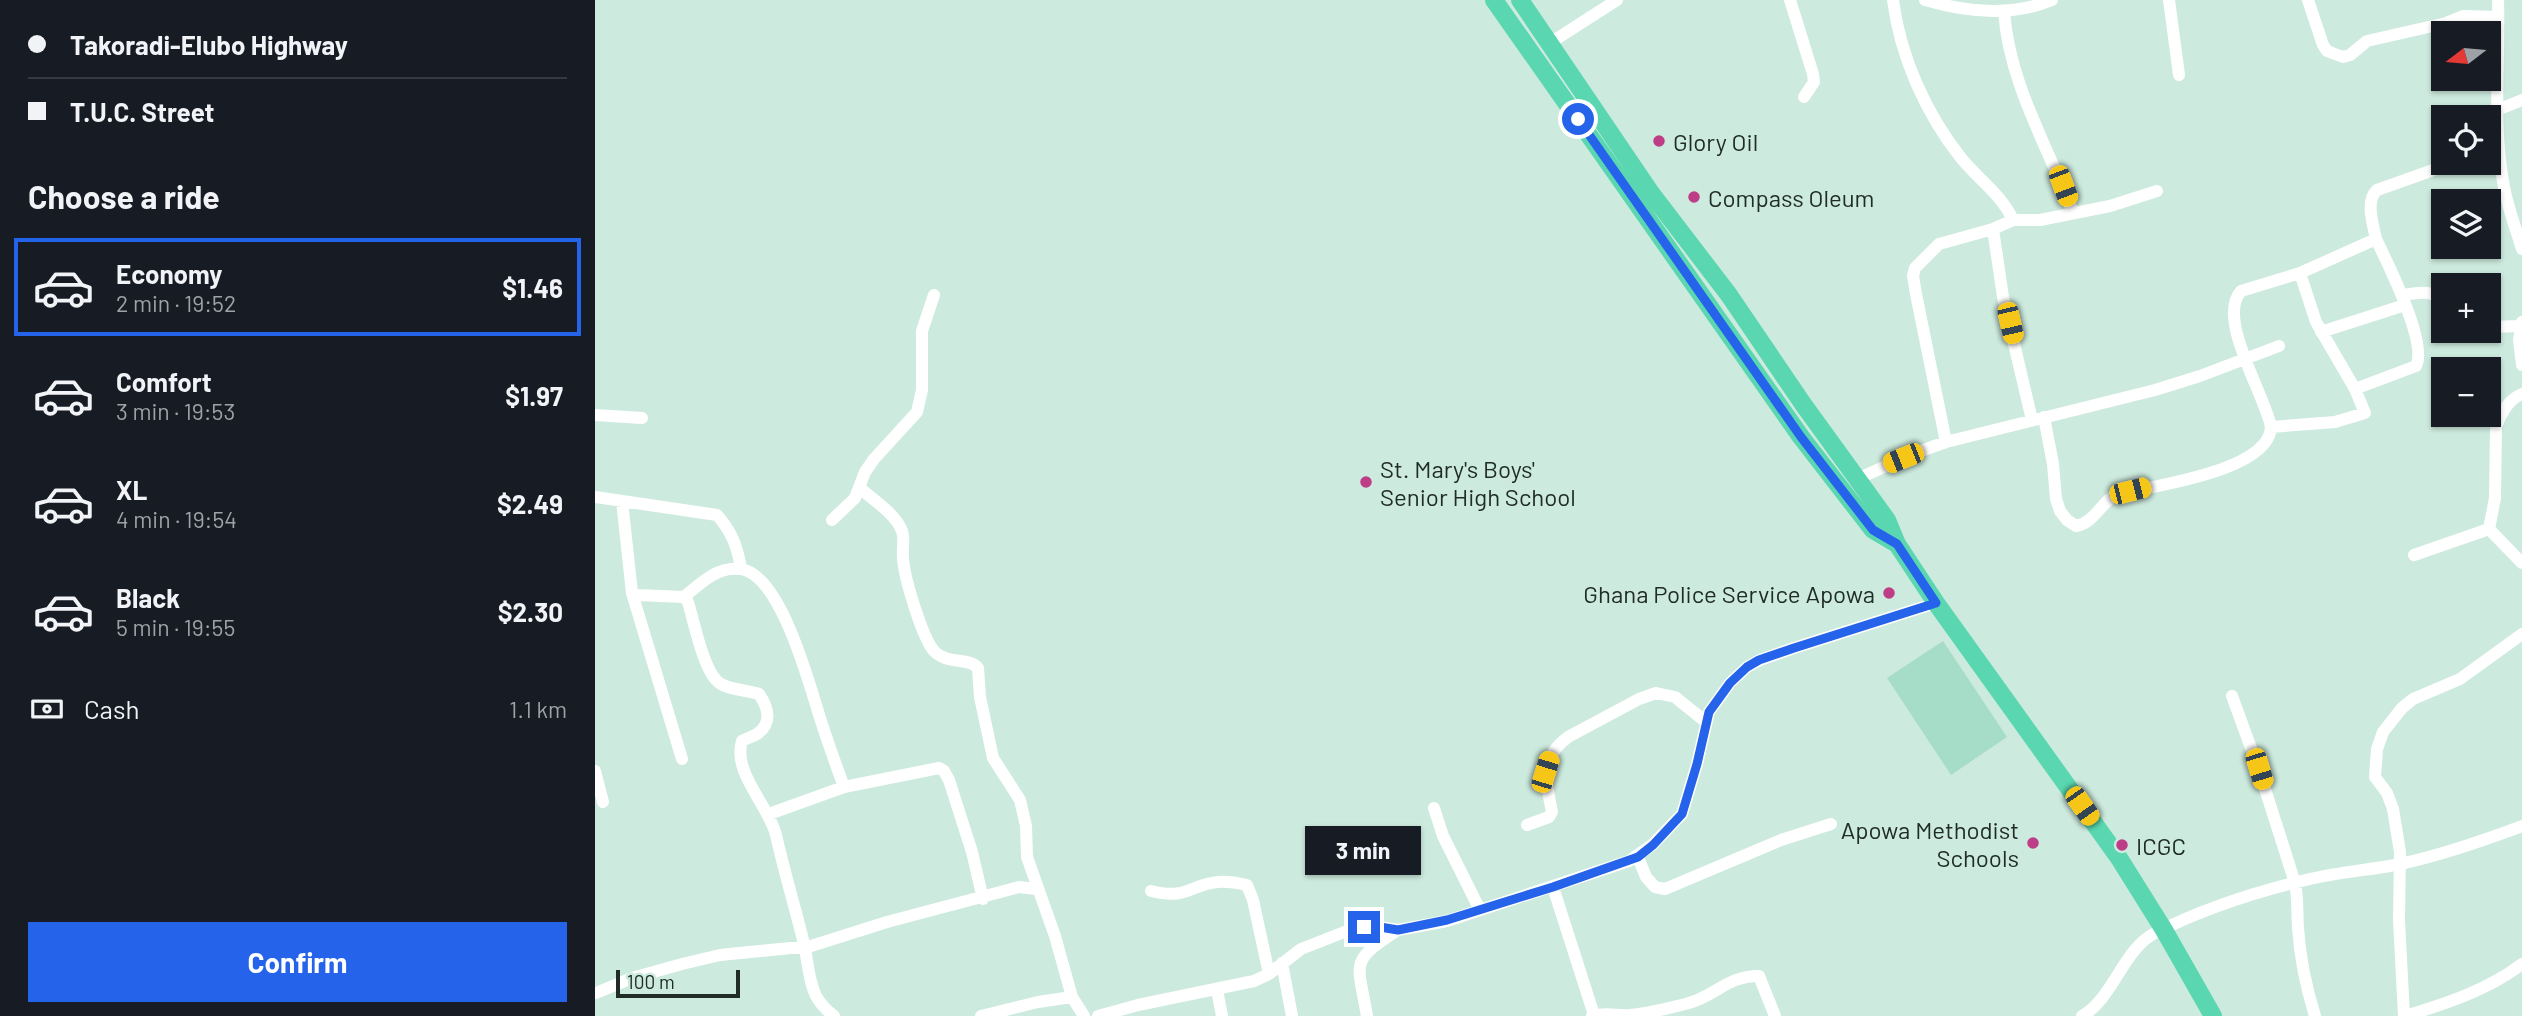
<!DOCTYPE html>
<meta charset="utf-8">
<style>
:root{--surface:#171b24;--page:#242831;--text:#f1f3f6;--muted:#9ea1a6;--line:#363941;--accent:#2563eb}
body{margin:0;font-family:Barlow,sans-serif;background:var(--page);color:var(--text);height:100vh;display:flex;flex-direction:column;font-size:26px;white-space:nowrap}
*{box-sizing:border-box;margin:0}
p{font-size:23px;color:var(--muted)}
.icon{flex:none;width:38px;height:38px;fill:none;stroke:currentColor;stroke-width:2;stroke-linecap:round;stroke-linejoin:round}
.map{position:relative;flex:1;overflow:hidden}
.drawer{display:flex;flex-direction:column;background:var(--surface);width:595px}
.drawer>*{flex:none}
.hud{display:grid;align-content:center;height:154px;padding:0 28px;background:var(--surface)}
.needle{width:46px;rotate:254deg}
.fabs{position:absolute;left:1836px;top:21px;display:grid;gap:14px}
.fabs a{display:grid;place-items:center;width:70px;height:70px;border-radius:0px;background:var(--surface);box-shadow:0 2px 5px #0004;font-size:35px}
.scale{position:absolute;left:21px;bottom:18px;width:124px;box-sizing:border-box;padding-left:7px;border:4px solid #202c27;border-top:0;font-size:19px;line-height:24px;white-space:nowrap;color:#202c27;-webkit-text-stroke:5px #cdeade;paint-order:stroke}
.end{position:absolute;width:32px;height:32px;margin:-16px;border:9px solid #2563eb;background:#fff;box-shadow:0 0 0 4px #fff}
.from{border-radius:50%}
.bubble{position:absolute;height:49px;border-radius:0px;background:var(--surface);box-shadow:0 2px 5px #0004;font-size:23px;font-weight:700;line-height:49px;text-align:center}
.car{position:absolute;width:21px;height:42px;margin:-21px -10px;border-radius:9px;box-shadow:0 0 5px 2px #0007;background:linear-gradient(#f5c518 24%,#345 0 40%,#f5c518 0 76%,#345 0 86%,#f5c518 0)}
.hud b{display:flex;align-items:center;gap:24px;height:66px;font-size:26px}
.hud b+b{border-top:2px solid var(--line)}
.hud i{width:18px;height:18px;background:var(--text)}
ul{padding:0;list-style:none}
li{display:flex;align-items:center;gap:21px;height:98px;margin:0 14px 10px;padding:0 14px;border:4px solid transparent;border-radius:0px}
li div{flex:1}
li b{display:block;font-size:26px}
li em{font-style:normal;font-weight:700}
li.on{border-color:var(--accent)}
li>.icon{width:63px;height:63px;stroke-width:1.5}
h2{padding:0 28px;font-size:32px;line-height:84px}
.pay{display:flex;align-items:center;gap:18px;height:77px;padding:0 28px;font-size:26px}
.pay p{margin-inline-start:auto}
.action{display:flex;gap:14px;margin-top:auto;padding:14px 28px}
.action a{flex:1;height:80px;border-radius:0px;background:var(--accent);color:#fff;font-size:28px;font-weight:700;line-height:80px;text-align:center}
main{display:flex;flex:1;min-height:0}
.map>svg:first-child{display:block}
.green{fill:#a6ddc8}
.lines{fill:none;stroke-linecap:round;stroke-linejoin:round}
.minor{stroke:#fff;stroke-width:12}
.highway{stroke:#5ad7b0;stroke-width:18}
.route{stroke:#2563eb;stroke-width:9}
.poi-dot{fill:#be3d87;stroke:#cdeade;stroke-width:2.5}
.labels{text-anchor:middle;dominant-baseline:central;stroke-width:7;stroke-linejoin:round;paint-order:stroke}
.poi-label{font-size:24px;fill:#202c27;stroke:#cdeade;text-anchor:start}
</style>
<main>
<section class="drawer">
<div class="hud">
<b><i class="from"></i>Takoradi-Elubo Highway</b>
<b><i></i>T.U.C. Street</b>
</div>
<h2>Choose a ride</h2>
<ul>
<li class="on"><svg class="icon" aria-label="car" viewBox="0 0 24 24"><path d="M5 17H2v-5l4-1 3-4h7l3 4 3 1v5h-3M9 17h6M6 11h13"/><circle cx="7" cy="17" r="2"/><circle cx="17" cy="17" r="2"/></svg><div><b>Economy</b><p>2 min · 19:52</p></div><em>$1.46</em></li>
<li><svg class="icon" aria-label="car" viewBox="0 0 24 24"><path d="M5 17H2v-5l4-1 3-4h7l3 4 3 1v5h-3M9 17h6M6 11h13"/><circle cx="7" cy="17" r="2"/><circle cx="17" cy="17" r="2"/></svg><div><b>Comfort</b><p>3 min · 19:53</p></div><em>$1.97</em></li>
<li><svg class="icon" aria-label="car" viewBox="0 0 24 24"><path d="M5 17H2v-5l4-1 3-4h7l3 4 3 1v5h-3M9 17h6M6 11h13"/><circle cx="7" cy="17" r="2"/><circle cx="17" cy="17" r="2"/></svg><div><b>XL</b><p>4 min · 19:54</p></div><em>$2.49</em></li>
<li><svg class="icon" aria-label="car" viewBox="0 0 24 24"><path d="M5 17H2v-5l4-1 3-4h7l3 4 3 1v5h-3M9 17h6M6 11h13"/><circle cx="7" cy="17" r="2"/><circle cx="17" cy="17" r="2"/></svg><div><b>Black</b><p>5 min · 19:55</p></div><em>$2.30</em></li>
</ul>
<div class="pay"><svg class="icon" aria-label="cash" viewBox="0 0 24 24"><path d="M3 7h18v10H3z"/><circle cx="12" cy="12" r="2"/></svg>Cash<p>1.1 km</p></div>
<div class="action"><a>Confirm</a></div>
</section>
<div class="map">
<svg width="1927" height="1016" viewBox="0 0 1927 1016">
<rect width="100%" height="100%" fill="#cdeade"/>
<path class="green" d="M 1348,641 L 1412,737 L 1356,775 L 1292,678 Z"/>
<g class="lines">
<path class="minor" d="M 1195,0 L 1218,74 L 1219,82 L 1209,97
M 1298,0 C 1305,56 1331,114 1366,158 C 1383,179 1407,195 1418,220
M 1330,0 C 1371,12 1416,17 1457,0
M 1574,0 L 1584,75
M 1713,0 L 1728,45 L 1732,51 L 1748,57 L 1755,55 L 1772,41 L 1851,23 L 1868,16 L 1903,17
M 1903,0 C 1905,62 1897,125 1909,187 C 1913,208 1921,229 1927,249
M 1409,11 C 1414,84 1453,146 1478,213
M 955,43 L 1022,0
M 1902,110 L 1927,100
M 1398,229 L 1408,297 L 1437,420
M 1807,295 C 1825,293 1840,287 1848,307
M 1927,322 L 1924,340 L 1927,365
M 1894,327 L 1925,326
M 1726,332 L 1810,305
M 1760,389 L 1821,366 C 1833,343 1793,264 1781,239
M 0,415 L 47,418
M 1449,417 L 1458,464 L 1461,499 L 1465,511 L 1472,520 L 1481,526 C 1499,523 1505,504 1520,495 C 1555,486 1674,472 1676,427 C 1670,395 1621,318 1646,291 L 1705,273 L 1781,239 C 1778,224 1770,201 1782,190 L 1858,163
M 1676,427 L 1740,422 L 1770,413 L 1760,389 L 1721,322 L 1705,273
M 1351,442 L 1321,294 L 1318,276 L 1320,268 L 1344,244 L 1398,229 L 1418,220 L 1445,220 L 1515,206 L 1562,191
M 1262,479 L 1323,452 L 1351,442 L 1560,390 L 1605,376 L 1684,346
M 265,488 C 278,500 301,514 307,531 C 310,540 307,549 308,558 C 309,577 327,637 339,651 C 352,665 374,657 383,668 L 385,697 L 398,758 L 425,800 L 431,826 L 432,857 L 460,936 L 477,997 L 489,1016
M 0,497 L 122,515 C 137,532 142,546 146,568
M 27,501 L 37,593 L 42,595 L 89,597 L 93,602 C 99,621 109,675 126,684 C 136,690 152,690 164,694 C 173,707 178,723 162,734 C 157,737 152,738 147,741 C 137,772 174,806 181,835 C 189,871 200,907 209,944 C 213,961 213,980 221,996 C 225,1003 232,1011 239,1016
M 237,520 L 260,498 L 270,472 L 279,459 L 322,412 L 327,390 L 327,331 L 339,295
M 1894,529 L 1900,498 L 1901,427 C 1905,414 1914,399 1927,394
M 1894,529 L 1927,563
M 1819,555 L 1894,529
M 37,593 L 87,759
M 89,597 C 105,584 122,566 145,569 C 186,573 215,687 226,721 C 233,743 241,765 249,787
M 1637,696 L 1664,770 L 1700,883 C 1703,898 1702,912 1703,928 C 1705,958 1711,987 1720,1016
M 0,771 L 8,802
M 839,808 L 848,836 L 885,910
M 174,814 L 249,787 L 344,768 L 349,771 L 354,780 L 377,852 L 388,899
M 932,825 L 954,817 L 957,812 C 951,780 943,760 973,737 L 1044,699 L 1061,693 L 1080,697 L 1111,722
M 1043,857 L 1051,877 L 1060,887 L 1070,889 L 1186,840 L 1236,824
M 958,887 L 999,1015
M 556,891 C 593,900 593,885 623,882 C 632,881 643,883 652,885 L 658,900 L 674,974
M 687,963 L 697,1016
M 622,990 L 627,1016
M 1,993 L 37,978 L 87,964 L 125,955 L 216,946 L 292,922 L 424,887 L 441,889
M 386,1016 L 443,1002 L 477,997
M 503,1016 L 543,1005 L 659,981 L 674,974 L 706,949 L 752,931 L 785,927 L 803,930 L 852,921 L 1034,861 L 1057,845 L 1087,814 L 1102,764 L 1114,712 L 1135,683 L 1152,667 L 1165,660 L 1199,648 L 1341,603
M 772,1016 C 763,962 753,962 803,930
M 997,1016 C 1010,1012 1022,1016 1035,1015 C 1055,1013 1075,1008 1094,1003 C 1122,995 1132,976 1164,976 L 1180,1016
M 1487,1016 C 1518,999 1528,949 1560,933 C 1608,909 1663,891 1715,879 C 1745,872 1775,870 1805,864 C 1846,855 1887,841 1927,826
M 1809,1016 L 1804,920 L 1805,852 L 1798,809 L 1792,793 L 1780,777 L 1782,749 L 1788,732 L 1807,708 L 1818,699 L 1865,679 L 1927,634
M 1810,1016 C 1850,1004 1893,990 1927,964"/>
<path class="highway" d="M 899,0 L 1206,437 L 1278,530 L 1302,544
M 925,0 L 1056,193 L 1134,295 L 1208,404 L 1292,520 L 1302,544 L 1341,603 L 1524,858 L 1569,930 L 1618,1016"/>
</g>
<g class="lines">
<path class="route" d="M 769,927 L 785,927 L 803,930 L 852,920 L 958,887 L 1043,857 L 1058,845 L 1087,814 L 1102,764 L 1114,712 L 1135,683 L 1152,667 L 1164,660 L 1199,648 L 1341,603 L 1302,544 L 1278,530 L 1206,437 L 983,119"/>
</g>
<g class="poi-dot">
<circle cx="1064" cy="141" r="7"/>
<circle cx="1099" cy="197" r="7"/>
<circle cx="771" cy="482" r="7"/>
<circle cx="1294" cy="593" r="7"/>
<circle cx="1438" cy="843" r="7"/>
<circle cx="1527" cy="845" r="7"/>
</g>
<g class="labels">
<g class="poi-label">
<text x="1078" y="141">Glory Oil</text>
<text x="1113" y="197">Compass Oleum</text>
<text x="785" y="468">St. Mary's Boys'<tspan x="785" dy="28">Senior High School</tspan></text>
<text x="1280" y="593" text-anchor="end">Ghana Police Service Apowa</text>
<text x="1424" y="829" text-anchor="end">Apowa Methodist<tspan x="1424" dy="28">Schools</tspan></text>
<text x="1541" y="845">ICGC</text>
</g>
</g>
</svg>
<div class="fabs">
<a><svg class="needle" viewBox="-14 -14 28 28"><path d="M0-13l5 13h-10z" fill="#e53935"/><path d="M0 13l5-13h-10z" fill="#9ea1a6"/></svg></a>
<a><svg class="icon" aria-label="locate" viewBox="0 0 24 24"><circle cx="12" cy="12" r="6"/><path d="M12 2v4M12 18v4M2 12h4M18 12h4"/></svg></a>
<a><svg class="icon" aria-label="layers" viewBox="0 0 24 24"><path d="M12 4l9 5-9 5-9-5zM3 14l9 5 9-5"/></svg></a>
<a>+</a>
<a>−</a>
</div>
<div class="scale">100 m</div>
<i class="end from" style="left:983px;top:119px"></i>
<i class="end" style="left:769px;top:927px"></i>
<div class="bubble" style="left:710px;top:826px;width:116px">3 min</div>
<i class="car" style="left:1468px;top:186px;rotate:159deg"></i>
<i class="car" style="left:1415px;top:323px;rotate:167deg"></i>
<i class="car" style="left:1308px;top:458px;rotate:248deg"></i>
<i class="car" style="left:1535px;top:491px;rotate:76deg"></i>
<i class="car" style="left:1664px;top:769px;rotate:163deg"></i>
<i class="car" style="left:950px;top:772px;rotate:17deg"></i>
<i class="car" style="left:1487px;top:806px;rotate:145deg"></i>
</div>
</main>
